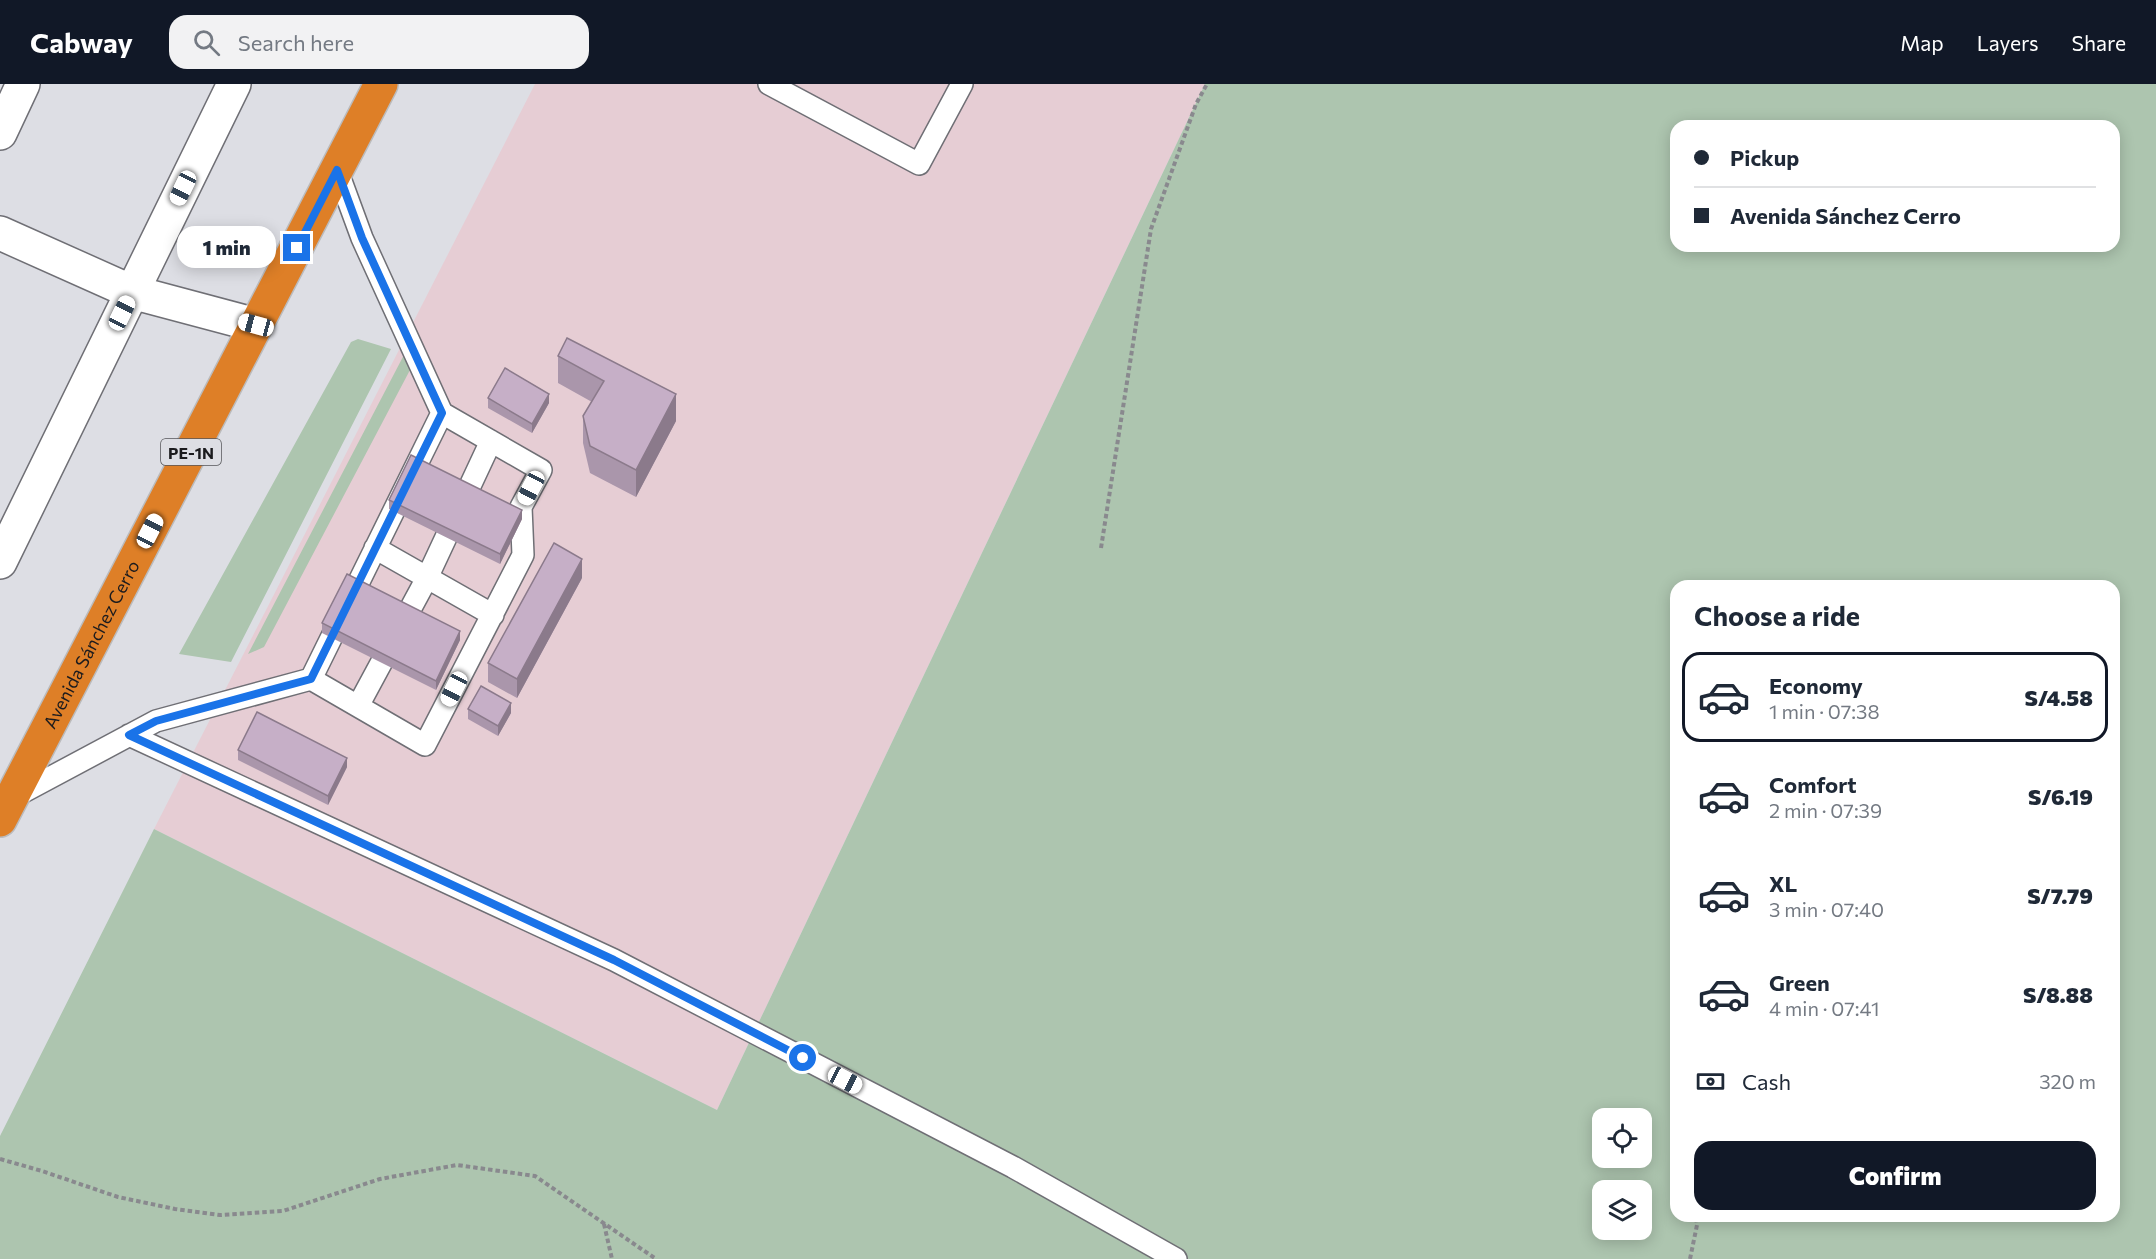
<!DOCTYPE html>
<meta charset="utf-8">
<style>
:root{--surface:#fff;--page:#f2f2f3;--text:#1f2937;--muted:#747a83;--line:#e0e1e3;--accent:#111827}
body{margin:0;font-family:Commissioner,sans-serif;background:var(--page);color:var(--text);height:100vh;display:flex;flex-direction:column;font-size:22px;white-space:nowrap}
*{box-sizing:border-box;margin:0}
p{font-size:20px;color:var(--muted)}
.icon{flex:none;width:33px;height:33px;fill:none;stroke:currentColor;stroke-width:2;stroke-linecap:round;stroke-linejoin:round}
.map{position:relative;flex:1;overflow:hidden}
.panel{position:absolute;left:1670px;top:496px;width:450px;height:642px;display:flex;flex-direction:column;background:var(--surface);border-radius:18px;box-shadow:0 3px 15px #0003}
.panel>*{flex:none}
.top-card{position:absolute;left:1670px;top:36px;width:450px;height:132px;border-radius:18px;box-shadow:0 3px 15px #0003;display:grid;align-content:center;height:132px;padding:0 24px;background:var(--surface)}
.buttons{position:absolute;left:1592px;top:1024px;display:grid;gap:12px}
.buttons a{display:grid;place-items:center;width:60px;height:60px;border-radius:12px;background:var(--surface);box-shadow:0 3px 15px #0003;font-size:30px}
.end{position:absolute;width:27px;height:27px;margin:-14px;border:8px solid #1a73e8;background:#fff;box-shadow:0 0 0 3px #fff}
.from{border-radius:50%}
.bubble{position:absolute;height:42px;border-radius:18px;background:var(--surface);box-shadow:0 3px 15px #0003;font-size:20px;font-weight:800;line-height:42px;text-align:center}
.car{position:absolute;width:18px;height:36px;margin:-18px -9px;border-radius:8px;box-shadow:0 0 4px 2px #0007;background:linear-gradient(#fff 24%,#345 0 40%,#fff 0 76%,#345 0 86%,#fff 0)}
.top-card b{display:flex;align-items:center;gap:21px;height:57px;font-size:22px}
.top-card b+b{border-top:2px solid var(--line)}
.top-card i{width:15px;height:15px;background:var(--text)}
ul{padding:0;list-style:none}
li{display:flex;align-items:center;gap:18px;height:90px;margin:0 12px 9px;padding:0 12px;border:3px solid transparent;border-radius:18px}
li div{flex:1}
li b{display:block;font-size:22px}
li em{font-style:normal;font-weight:800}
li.current{border-color:var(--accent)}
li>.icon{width:54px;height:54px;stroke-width:1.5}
h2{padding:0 24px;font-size:27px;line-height:72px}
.pay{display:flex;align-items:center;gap:15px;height:66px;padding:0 24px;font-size:22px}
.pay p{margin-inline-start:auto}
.action{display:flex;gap:12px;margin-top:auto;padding:12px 24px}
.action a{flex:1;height:69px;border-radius:18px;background:var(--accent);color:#fff;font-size:24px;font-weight:800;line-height:69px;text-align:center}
header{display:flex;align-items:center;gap:36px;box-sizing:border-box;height:84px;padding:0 30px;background:var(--accent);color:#fff}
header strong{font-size:28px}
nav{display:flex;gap:33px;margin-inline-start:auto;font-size:21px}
.search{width:420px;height:54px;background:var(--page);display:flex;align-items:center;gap:15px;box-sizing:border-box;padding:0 21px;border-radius:18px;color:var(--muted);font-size:22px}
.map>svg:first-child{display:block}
.commercial{fill:#e6cdd4}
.green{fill:#adc5af;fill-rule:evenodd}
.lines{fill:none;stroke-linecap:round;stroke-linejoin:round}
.lane-casing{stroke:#6f6f75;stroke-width:24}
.street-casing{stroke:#6f6f75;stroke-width:36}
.highway-casing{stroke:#bbbbbc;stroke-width:36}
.path{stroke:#89898e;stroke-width:4;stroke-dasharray:4.5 3;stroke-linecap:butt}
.lane{stroke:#fff;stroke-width:21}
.street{stroke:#fff;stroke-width:33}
.highway{stroke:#de7f27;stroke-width:33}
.wall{fill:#aa96ab}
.shaded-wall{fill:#8b7a8b}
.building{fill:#c6afc7;stroke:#8b7a8b;stroke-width:1.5}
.route{stroke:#1a73e8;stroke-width:8}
.labels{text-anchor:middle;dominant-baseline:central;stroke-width:5;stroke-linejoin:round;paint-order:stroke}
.shield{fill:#dddee4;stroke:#555659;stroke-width:1.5}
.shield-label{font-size:16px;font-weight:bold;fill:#1b1b1e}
.street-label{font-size:18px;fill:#1b1b1e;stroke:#dddee4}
</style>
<header>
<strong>Cabway</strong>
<div class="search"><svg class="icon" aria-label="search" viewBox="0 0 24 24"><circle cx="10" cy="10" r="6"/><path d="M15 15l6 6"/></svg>Search here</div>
<nav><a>Map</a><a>Layers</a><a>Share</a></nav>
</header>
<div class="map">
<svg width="2156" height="1175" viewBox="0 0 2156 1175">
<rect width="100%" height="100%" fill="#dddee4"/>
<path class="commercial" d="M 535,0 L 1205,0 L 717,1026 L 154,745 Z"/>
<path class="green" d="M 1205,0 L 2156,0 L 2156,1175 L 0,1175 L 0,1052 L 154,745 L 717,1026 ZM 1676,42 L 2114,42 L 2114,162 L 1676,162 ZM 1676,502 L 2114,502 L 2114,1132 L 1676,1132 ZM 1602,1035 L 1641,1035 L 1641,1074 L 1602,1074 ZM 1602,1107 L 1641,1107 L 1641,1146 L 1602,1146 Z
M 358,255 L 391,265 L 231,578 L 179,570 L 351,258 Z
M 406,267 L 410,286 L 264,563 L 248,570 Z"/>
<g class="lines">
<defs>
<path id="lane" d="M 769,0 L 919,80 L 962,0
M 375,464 L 493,531
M 311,595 L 425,661 L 523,471 L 521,423 L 541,386 L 442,329
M 358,622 L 427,494 L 491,357
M 129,651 L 614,876 L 1013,1083 L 1176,1175
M 12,714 L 156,637 L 311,595 L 442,329 L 362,154 L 337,86"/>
<path id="street" d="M 0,49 L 23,0
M 0,149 L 132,208 L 256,241
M 0,478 L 234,0"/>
<g id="highway">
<path id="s1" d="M 0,736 L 381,0"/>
</g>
</defs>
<use href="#lane" class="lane-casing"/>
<use href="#street" class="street-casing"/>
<use href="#highway" class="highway-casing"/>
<path class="path" d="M 1101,464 L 1151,145 L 1196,20 L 1207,0
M 0,1075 L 42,1087 L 118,1113 L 175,1125 L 220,1131 L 283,1127 L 380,1095 L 457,1081 L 535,1092 L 656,1175
M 604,1140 L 612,1175
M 1690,1175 L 1697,1141 L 1696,1132"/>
<use href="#lane" class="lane"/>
<use href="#street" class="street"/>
<use href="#highway" class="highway"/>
</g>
<path class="wall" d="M 558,272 L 676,337 L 636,413 L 590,389 L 583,359 L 583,332 L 592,318 L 558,299 Z
M 488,314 L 549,319 L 532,349 L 488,324 Z
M 389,416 L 522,435 L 500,480 L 389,425 Z
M 582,494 L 517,614 L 488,598 L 488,579 Z
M 322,539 L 460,556 L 436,606 L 322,549 Z
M 468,625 L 511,629 L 498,652 L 468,635 Z
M 238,666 L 347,683 L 328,721 L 238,676 Z"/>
<path class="shaded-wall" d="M 549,310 L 549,319 L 532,349 L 532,340 Z
M 676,310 L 676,337 L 636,413 L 636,386 Z
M 522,426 L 522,435 L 500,480 L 500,470 Z
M 582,475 L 582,494 L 517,614 L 517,595 Z
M 460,547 L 460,556 L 436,606 L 436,597 Z
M 511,619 L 511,629 L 498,652 L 498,642 Z
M 347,674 L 347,683 L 328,721 L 328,712 Z"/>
<path class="building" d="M 567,254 L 676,310 L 636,386 L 590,362 L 583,332 L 604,297 L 558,272 Z
M 505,284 L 549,310 L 532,340 L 488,314 Z
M 411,371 L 522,426 L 500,470 L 389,416 Z
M 554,459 L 582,475 L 517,595 L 488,579 Z
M 347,490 L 460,547 L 436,597 L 322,539 Z
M 481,602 L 511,619 L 498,642 L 468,625 Z
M 257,628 L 347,674 L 328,712 L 238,666 Z"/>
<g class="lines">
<path class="route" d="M 297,164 L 337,86 L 362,154 L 442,329 L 311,595 L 156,637 L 129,651 L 614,876 L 803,974"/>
</g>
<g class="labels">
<rect class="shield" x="161" y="355" width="60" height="26" rx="4.5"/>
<g class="shield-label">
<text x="191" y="368">PE-1N</text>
</g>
<g class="street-label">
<text stroke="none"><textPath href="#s1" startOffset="198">Avenida Sánchez Cerro</textPath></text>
</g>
</g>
</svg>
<div class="buttons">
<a><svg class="icon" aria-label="locate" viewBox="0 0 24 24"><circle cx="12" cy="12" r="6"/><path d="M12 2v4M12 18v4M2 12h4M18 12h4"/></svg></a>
<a><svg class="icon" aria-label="layers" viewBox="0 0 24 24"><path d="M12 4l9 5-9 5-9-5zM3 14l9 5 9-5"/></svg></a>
</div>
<i class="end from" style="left:803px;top:974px"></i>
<i class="end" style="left:297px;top:164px"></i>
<div class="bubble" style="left:177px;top:142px;width:99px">1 min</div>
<i class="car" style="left:183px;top:104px;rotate:206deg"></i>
<i class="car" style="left:122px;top:229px;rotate:26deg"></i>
<i class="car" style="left:256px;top:241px;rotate:285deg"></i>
<i class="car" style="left:531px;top:404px;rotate:208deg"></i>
<i class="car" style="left:150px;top:447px;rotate:27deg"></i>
<i class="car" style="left:454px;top:605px;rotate:207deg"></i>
<i class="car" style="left:845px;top:996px;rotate:118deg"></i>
<div class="top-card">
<b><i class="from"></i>Pickup</b>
<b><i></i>Avenida Sánchez Cerro</b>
</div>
<section class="panel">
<h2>Choose a ride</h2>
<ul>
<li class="current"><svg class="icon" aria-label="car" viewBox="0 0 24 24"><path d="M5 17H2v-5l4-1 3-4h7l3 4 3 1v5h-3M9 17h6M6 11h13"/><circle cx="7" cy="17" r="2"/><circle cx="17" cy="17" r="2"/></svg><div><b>Economy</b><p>1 min · 07:38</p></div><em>S/4.58</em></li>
<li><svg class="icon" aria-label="car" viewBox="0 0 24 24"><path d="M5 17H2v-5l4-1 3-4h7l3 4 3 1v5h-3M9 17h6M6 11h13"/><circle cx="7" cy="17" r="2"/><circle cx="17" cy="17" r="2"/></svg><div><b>Comfort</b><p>2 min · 07:39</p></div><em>S/6.19</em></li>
<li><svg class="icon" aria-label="car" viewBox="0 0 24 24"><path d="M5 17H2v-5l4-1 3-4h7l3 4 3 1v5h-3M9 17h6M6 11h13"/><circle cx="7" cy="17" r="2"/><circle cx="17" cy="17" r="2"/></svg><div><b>XL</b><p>3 min · 07:40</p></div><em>S/7.79</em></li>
<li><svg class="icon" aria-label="car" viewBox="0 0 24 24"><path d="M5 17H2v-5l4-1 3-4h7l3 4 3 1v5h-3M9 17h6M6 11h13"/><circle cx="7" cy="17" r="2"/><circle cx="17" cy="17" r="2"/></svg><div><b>Green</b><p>4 min · 07:41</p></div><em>S/8.88</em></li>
</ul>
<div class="pay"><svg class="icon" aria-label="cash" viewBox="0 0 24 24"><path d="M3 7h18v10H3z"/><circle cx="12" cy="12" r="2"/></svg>Cash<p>320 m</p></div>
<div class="action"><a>Confirm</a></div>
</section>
</div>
